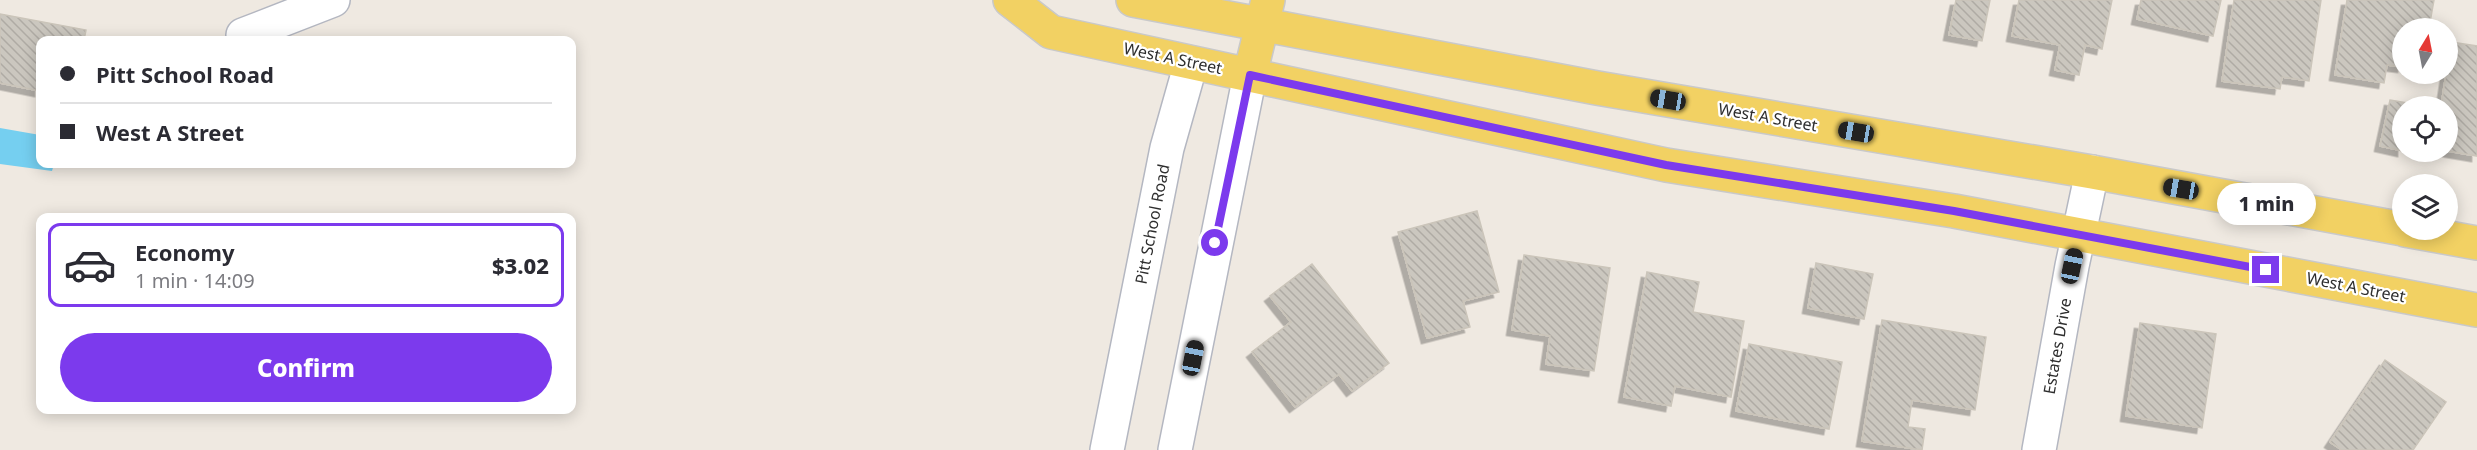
<!DOCTYPE html>
<meta charset="utf-8">
<style>
:root{--surface:#fff;--page:#f2f2f3;--text:#2b2b33;--muted:#7c7c81;--line:#e1e1e2;--accent:#7c3aed}
body{margin:0;font-family:"Noto Sans",sans-serif;background:var(--page);color:var(--text);height:100vh;display:flex;flex-direction:column;font-size:22px;white-space:nowrap}
*{box-sizing:border-box;margin:0}
p{font-size:20px;color:var(--muted)}
.icon{flex:none;width:33px;height:33px;fill:none;stroke:currentColor;stroke-width:2;stroke-linecap:round;stroke-linejoin:round}
.map{position:relative;flex:1;overflow:hidden}
.sheet{position:absolute;left:36px;top:213px;width:540px;height:201px;display:flex;flex-direction:column;background:var(--surface);border-radius:12px;box-shadow:0 3px 15px #0003}
.sheet>*{flex:none}
.banner{position:absolute;left:36px;top:36px;width:540px;height:132px;border-radius:12px;box-shadow:0 3px 15px #0003;display:grid;align-content:center;height:132px;padding:0 24px;background:var(--surface)}
.needle{width:39px;rotate:10deg}
.tools{position:absolute;left:2392px;top:18px;display:grid;gap:12px}
.tools a{display:grid;place-items:center;width:66px;height:66px;border-radius:50%;background:var(--surface);box-shadow:0 3px 15px #0003;font-size:30px}
.end{position:absolute;width:27px;height:27px;margin:-14px;border:8px solid #7c3aed;background:#fff;box-shadow:0 0 0 3px #fff}
.from{border-radius:50%}
.bubble{position:absolute;height:42px;border-radius:21px;background:var(--surface);box-shadow:0 3px 15px #0003;font-size:20px;font-weight:800;line-height:42px;text-align:center}
.car{position:absolute;width:18px;height:36px;margin:-18px -9px;border-radius:8px;box-shadow:0 0 4px 2px #0007;background:linear-gradient(#222 24%,#8ab4d8 0 40%,#222 0 76%,#8ab4d8 0 86%,#222 0)}
.banner b{display:flex;align-items:center;gap:21px;height:57px;font-size:22px}
.banner b+b{border-top:2px solid var(--line)}
.banner i{width:15px;height:15px;background:var(--text)}
ul{padding:10px 0 0;list-style:none}
li{display:flex;align-items:center;gap:18px;height:84px;margin:0 12px 9px;padding:0 12px;border:3px solid transparent;border-radius:12px}
li div{flex:1}
li b{display:block;font-size:22px}
li em{font-style:normal;font-weight:800}
li.active{border-color:var(--accent)}
li>.icon{width:54px;height:54px;stroke-width:1.5}
.primary-button{display:flex;gap:12px;margin-top:auto;padding:12px 24px}
.primary-button a{flex:1;height:69px;border-radius:36px;background:var(--accent);color:#fff;font-size:24px;font-weight:800;line-height:69px;text-align:center}
.map>svg:first-child{display:block}
.water{fill:#75cff0}
.building{fill:url(#building-back-hatch);stroke:#cbc5ba;stroke-width:1.5;filter:url(#shadow)}
.lines{fill:none;stroke-linecap:round;stroke-linejoin:round}
.minor-casing{stroke:#b4b7c1;stroke-width:36}
.major-casing{stroke:#c9c9c9;stroke-width:36}
.minor{stroke:#fff;stroke-width:33}
.major{stroke:#f2d163;stroke-width:33}
.route{stroke:#7c3aed;stroke-width:8}
.labels{text-anchor:middle;dominant-baseline:central;stroke-width:4.5;stroke-linejoin:round;paint-order:stroke}
.street-label{font-size:16px;fill:#2e2e2e;stroke:#fff}
</style>
<div class="map">
<svg width="2477" height="450" viewBox="0 0 2477 450">
<defs>
<pattern id="building-back-hatch" width="6" height="6" patternUnits="userSpaceOnUse" patternTransform="scale(1.5)"><rect width="6" height="6" fill="#cbc7bf"/><path d="M-1 5l2 2M0 0l6 6M5-1l2 2" fill="none" stroke="#afaba4"/></pattern>
<filter id="shadow"><feDropShadow dx="-5.5" dy="5.5" stdDeviation="0" flood-color="#0004"/></filter>
</defs>
<rect width="100%" height="100%" fill="#efe9e1"/>
<path class="water" d="M 0,128 L 40,135 L 40,164 L 54,164 L 52,171 L 0,164 Z"/>
<path class="building" d="M 1956,0 L 1990,0 L 1982,41 L 1949,35 Z
M 2019,0 L 2112,0 L 2102,49 L 2085,45 L 2079,75 L 2055,70 L 2060,45 L 2012,36 Z
M 2141,0 L 2221,0 L 2213,36 L 2137,19 Z
M 2234,0 L 2321,0 L 2309,81 L 2282,77 L 2280,89 L 2222,81 Z
M 2347,0 L 2434,0 L 2429,28 L 2403,28 L 2403,67 L 2387,65 L 2384,83 L 2335,75 Z
M 0,14 L 86,30 L 84,40 L 40,40 L 40,91 L 0,83 Z
M 2451,42 L 2477,46 L 2477,156 L 2448,151 L 2448,106 L 2441,106 Z
M 2390,100 L 2425,106 L 2403,106 L 2403,151 L 2380,146 Z
M 1477,211 L 1499,292 L 1463,301 L 1470,327 L 1427,338 L 1398,232 Z
M 1524,255 L 1610,268 L 1594,371 L 1546,364 L 1550,336 L 1512,330 Z
M 1816,263 L 1873,274 L 1864,319 L 1808,308 Z
M 1312,264 L 1389,363 L 1352,391 L 1339,374 L 1295,407 L 1252,352 L 1291,322 L 1270,296 Z
M 1647,272 L 1699,282 L 1693,312 L 1744,321 L 1731,397 L 1675,386 L 1671,406 L 1624,397 Z
M 1882,320 L 1986,337 L 1975,410 L 1912,400 L 1908,427 L 1925,429 L 1922,450 L 1862,441 Z
M 2140,323 L 2216,334 L 2202,428 L 2126,416 Z
M 1749,344 L 1842,362 L 1829,429 L 1736,411 Z
M 2385,360 L 2446,402 L 2413,450 L 2342,450 L 2330,442 Z"/>
<g class="lines">
<defs>
<path id="minor" d="M 243,35 L 333,0
M 1107,450 L 1167,148 L 1191,63
M 1175,450 L 1250,75
M 2039,450 L 2072,266 L 2092,172"/>
<path id="major" d="M 1010,0 L 1051,32 L 1666,165 L 1954,211 L 2477,310
M 1133,0 L 1597,88 L 2092,172 L 2403,229
M 1250,75 L 1268,0
M 2405,230 L 2477,243"/>
</defs>
<use href="#minor" class="minor-casing"/>
<use href="#major" class="major-casing"/>
<use href="#minor" class="minor"/>
<use href="#major" class="major"/>
</g>
<g class="lines">
<path class="route" d="M 1215,243 L 1250,75 L 1666,165 L 1954,211 L 2266,270"/>
</g>
<g class="labels">
<g class="street-label">
<text transform="translate(1173 58) rotate(12)">West A Street</text>
<text transform="translate(1768 117) rotate(10)">West A Street</text>
<text transform="translate(1152 224) rotate(-79)">Pitt School Road</text>
<text transform="translate(2356 287) rotate(11)">West A Street</text>
<text transform="translate(2057 346) rotate(-80)">Estates Drive</text>
</g>
</g>
</svg>
<div class="tools">
<a><svg class="needle" viewBox="-14 -14 28 28"><path d="M0-13l5 13h-10z" fill="#e53935"/><path d="M0 13l5-13h-10z" fill="#7c7c81"/></svg></a>
<a><svg class="icon" aria-label="locate" viewBox="0 0 24 24"><circle cx="12" cy="12" r="6"/><path d="M12 2v4M12 18v4M2 12h4M18 12h4"/></svg></a>
<a><svg class="icon" aria-label="layers" viewBox="0 0 24 24"><path d="M12 4l9 5-9 5-9-5zM3 14l9 5 9-5"/></svg></a>
</div>
<i class="end from" style="left:1215px;top:243px"></i>
<i class="end" style="left:2266px;top:270px"></i>
<div class="bubble" style="left:2217px;top:183px;width:99px">1 min</div>
<i class="car" style="left:1668px;top:100px;rotate:280deg"></i>
<i class="car" style="left:1856px;top:132px;rotate:279deg"></i>
<i class="car" style="left:2181px;top:189px;rotate:280deg"></i>
<i class="car" style="left:2072px;top:266px;rotate:12deg"></i>
<i class="car" style="left:1193px;top:358px;rotate:11deg"></i>
<div class="banner">
<b><i class="from"></i>Pitt School Road</b>
<b><i></i>West A Street</b>
</div>
<section class="sheet">
<ul>
<li class="active"><svg class="icon" aria-label="car" viewBox="0 0 24 24"><path d="M5 17H2v-5l4-1 3-4h7l3 4 3 1v5h-3M9 17h6M6 11h13"/><circle cx="7" cy="17" r="2"/><circle cx="17" cy="17" r="2"/></svg><div><b>Economy</b><p>1 min · 14:09</p></div><em>$3.02</em></li>
</ul>
<div class="primary-button"><a>Confirm</a></div>
</section>
</div>
